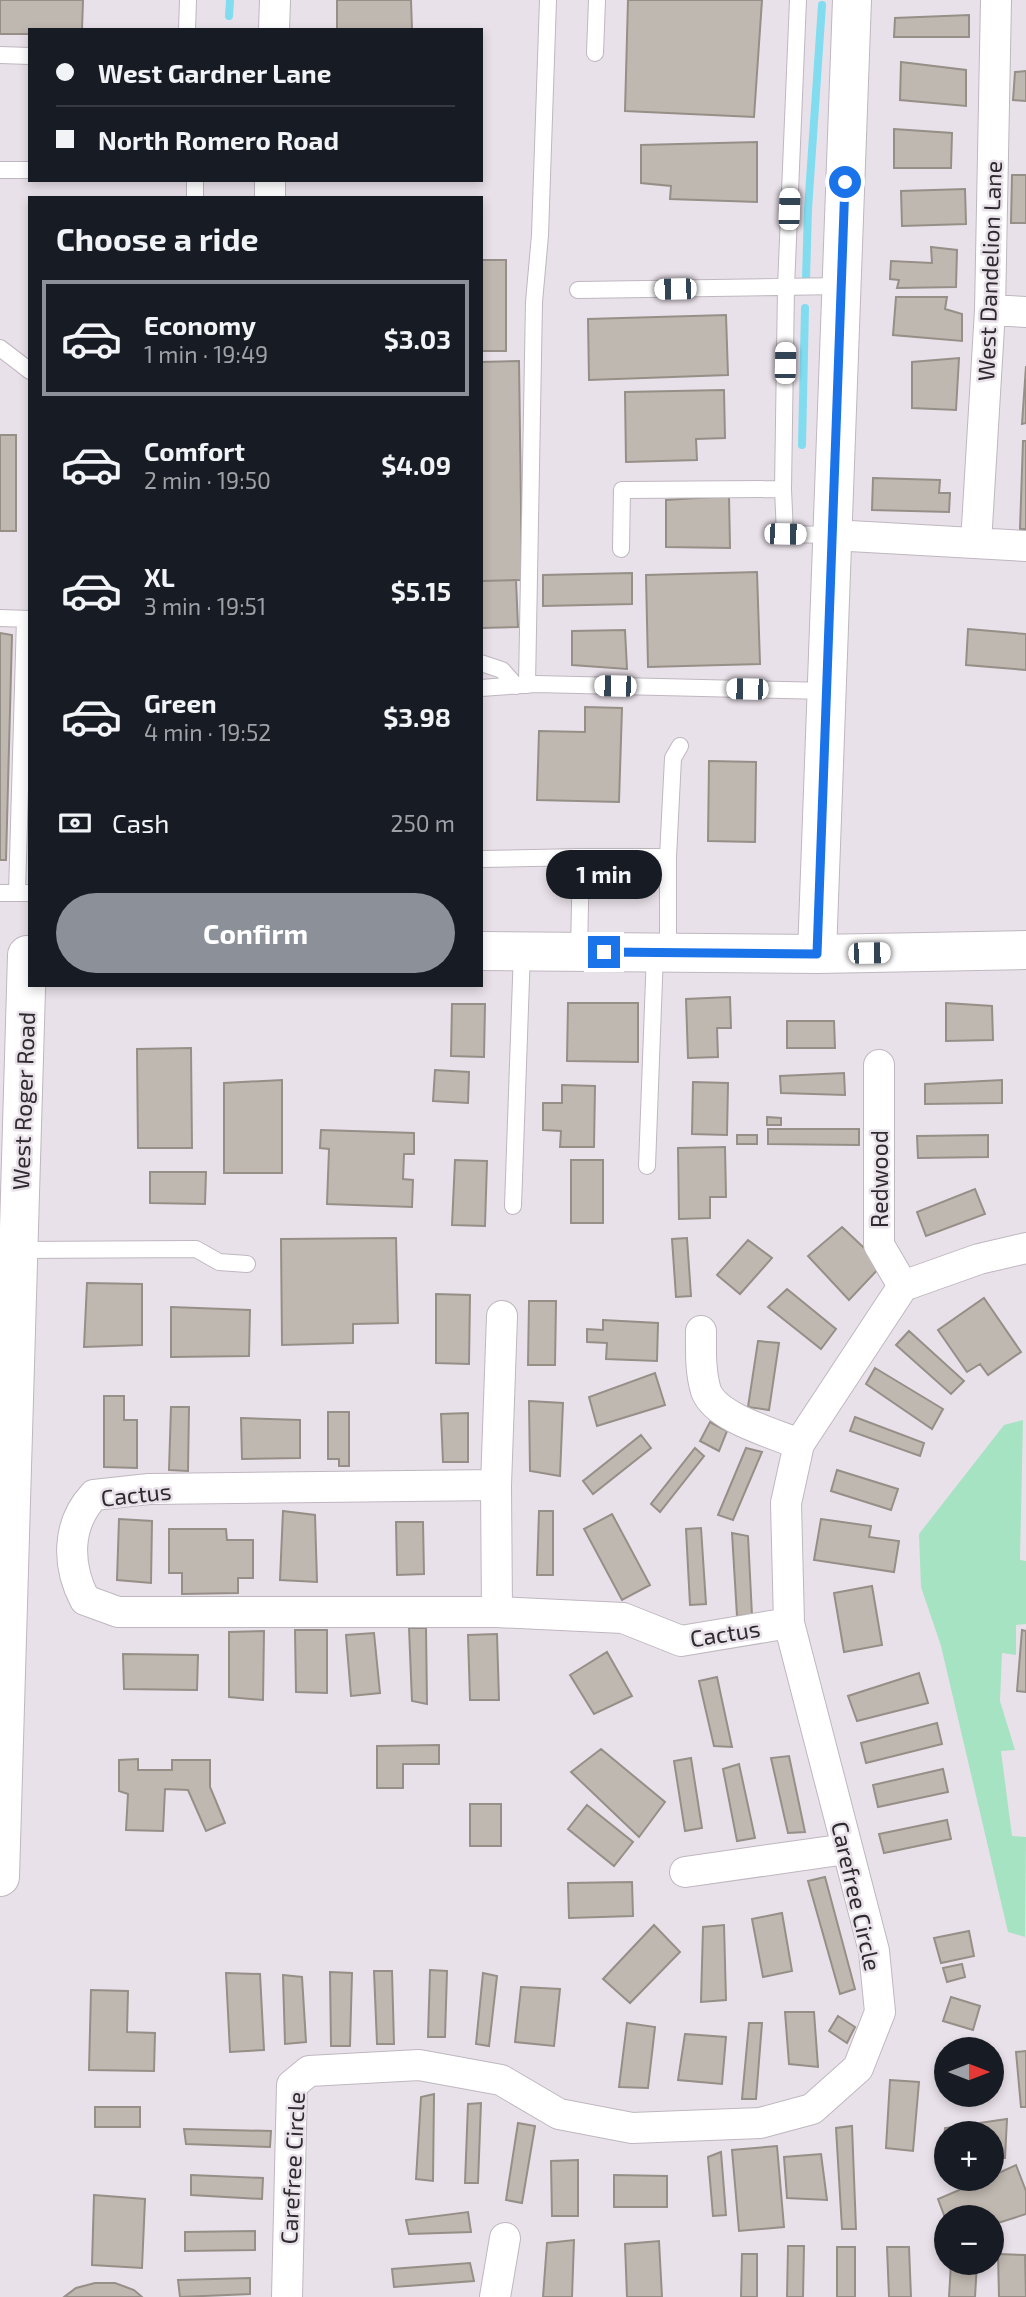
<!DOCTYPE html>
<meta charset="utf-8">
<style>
:root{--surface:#171b24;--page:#20242c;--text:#f1f3f6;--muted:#9ea1a6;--line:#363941;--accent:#8c9099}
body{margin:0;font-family:"Exo 2",sans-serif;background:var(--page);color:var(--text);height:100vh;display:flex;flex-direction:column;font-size:26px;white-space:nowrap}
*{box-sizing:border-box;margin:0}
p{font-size:23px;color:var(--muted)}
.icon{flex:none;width:38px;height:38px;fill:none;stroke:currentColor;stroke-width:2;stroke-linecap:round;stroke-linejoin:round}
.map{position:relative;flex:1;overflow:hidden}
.panel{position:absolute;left:28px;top:196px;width:455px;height:791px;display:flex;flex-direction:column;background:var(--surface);border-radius:0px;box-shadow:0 4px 10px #0003}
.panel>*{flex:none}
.banner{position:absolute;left:28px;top:28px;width:455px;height:154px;border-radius:0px;box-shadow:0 4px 10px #0003;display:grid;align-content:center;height:154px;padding:0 28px;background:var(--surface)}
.needle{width:46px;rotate:90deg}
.buttons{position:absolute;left:934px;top:2037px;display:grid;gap:14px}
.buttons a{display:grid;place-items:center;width:70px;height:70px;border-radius:50%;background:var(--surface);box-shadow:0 4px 10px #0003;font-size:35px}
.end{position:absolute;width:32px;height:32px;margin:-16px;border:9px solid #1a73e8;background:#fff;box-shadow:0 0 0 4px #fff}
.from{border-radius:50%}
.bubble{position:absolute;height:49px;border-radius:24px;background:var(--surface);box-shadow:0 4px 10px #0003;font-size:23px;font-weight:700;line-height:49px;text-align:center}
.car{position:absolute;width:21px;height:42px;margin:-21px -10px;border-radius:9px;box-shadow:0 0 5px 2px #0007;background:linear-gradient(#fff 24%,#345 0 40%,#fff 0 76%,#345 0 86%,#fff 0)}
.banner b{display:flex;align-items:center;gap:24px;height:66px;font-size:26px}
.banner b+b{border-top:2px solid var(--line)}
.banner i{width:18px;height:18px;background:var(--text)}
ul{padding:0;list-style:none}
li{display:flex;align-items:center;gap:21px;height:116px;margin:0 14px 10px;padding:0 14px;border:4px solid transparent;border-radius:0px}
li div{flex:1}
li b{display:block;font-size:26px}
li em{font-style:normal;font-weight:700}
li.current{border-color:var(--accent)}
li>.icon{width:63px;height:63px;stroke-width:1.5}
h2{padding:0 28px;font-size:32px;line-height:84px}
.pay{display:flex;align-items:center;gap:18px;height:77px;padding:0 28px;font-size:26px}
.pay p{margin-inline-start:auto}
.cta{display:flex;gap:14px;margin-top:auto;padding:14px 28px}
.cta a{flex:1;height:80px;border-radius:42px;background:var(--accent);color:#fff;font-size:28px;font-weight:700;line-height:80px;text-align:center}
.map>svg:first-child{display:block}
.green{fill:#a6e3c3}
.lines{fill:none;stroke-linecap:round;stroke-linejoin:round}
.stream{stroke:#82dcef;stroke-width:8}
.building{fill:#bfb8b0;stroke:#958f87;stroke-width:2}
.service-casing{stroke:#bfb7bf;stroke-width:18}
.minor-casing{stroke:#bfb7bf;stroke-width:32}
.tertiary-casing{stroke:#bfb7bf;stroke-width:40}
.service{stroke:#fff;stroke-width:16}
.minor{stroke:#fff;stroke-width:30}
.tertiary{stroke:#fff;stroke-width:38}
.route{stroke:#1a73e8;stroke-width:9}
.labels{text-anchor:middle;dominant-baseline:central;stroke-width:5;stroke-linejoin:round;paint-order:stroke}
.street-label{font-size:23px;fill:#2e2b2e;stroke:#e9e1e9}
</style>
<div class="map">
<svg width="1026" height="2297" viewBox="0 0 1026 2297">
<rect width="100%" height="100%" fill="#e9e1e9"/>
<path class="green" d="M 1023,1420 L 1020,1560 L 1026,1561 L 1026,1624 L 1016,1625 L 1016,1655 L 1002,1653 L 1000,1701 L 1015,1750 L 1001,1751 L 1012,1836 L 1026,1837 L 1025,1937 L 1008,1932 L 941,1646 L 921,1587 L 919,1534 L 1004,1425 Z"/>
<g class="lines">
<path class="stream" d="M 229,16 L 230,0
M 806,279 L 808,209 L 822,5
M 802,445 L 805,308"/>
</g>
<path class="building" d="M 0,0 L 83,0 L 82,30 L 30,30 L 30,34 L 0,34 Z
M 337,0 L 411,0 L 412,30 L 337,30 Z
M 628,0 L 762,0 L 754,117 L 625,111 Z
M 969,15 L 969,37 L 894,37 L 895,18 Z
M 901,62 L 966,70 L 966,106 L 900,100 Z
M 1026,71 L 1026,101 L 1013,100 L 1015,72 Z
M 894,129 L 952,133 L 951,168 L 894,168 Z
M 757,142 L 757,202 L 670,199 L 671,186 L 641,183 L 641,145 Z
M 1012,175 L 1026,175 L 1026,223 L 1011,223 Z
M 965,189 L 966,224 L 902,226 L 901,191 Z
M 931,247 L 957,250 L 956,287 L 897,288 L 899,280 L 890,279 L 891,261 L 932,263 Z
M 481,260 L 506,260 L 506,351 L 481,351 Z
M 896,297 L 947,297 L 945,309 L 962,314 L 962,341 L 893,335 Z
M 726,315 L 728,375 L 589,380 L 588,319 Z
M 959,358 L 956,410 L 912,408 L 912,362 Z
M 519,361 L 522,580 L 481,581 L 481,362 Z
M 1026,366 L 1026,423 L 1022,424 Z
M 724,390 L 725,438 L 696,439 L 697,460 L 626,462 L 625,392 Z
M 0,435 L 16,435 L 16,531 L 0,531 Z
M 1023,441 L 1026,441 L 1026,529 L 1020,529 Z
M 873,478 L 940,480 L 939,493 L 950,493 L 949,512 L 872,510 Z
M 729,496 L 730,548 L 666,547 L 666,500 Z
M 757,572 L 760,664 L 648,667 L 646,575 Z
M 632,573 L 632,604 L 543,606 L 543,575 Z
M 516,580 L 518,627 L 481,628 L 481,581 Z
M 968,629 L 1026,634 L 1026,670 L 966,665 Z
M 625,630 L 627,669 L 572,665 L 572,631 Z
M 0,633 L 12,635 L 6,860 L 0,860 Z
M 585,707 L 622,708 L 619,802 L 537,800 L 539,731 L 585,732 Z
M 709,761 L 756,762 L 755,842 L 708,841 Z
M 730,997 L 731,1028 L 717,1028 L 718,1057 L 688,1058 L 686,999 Z
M 568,1003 L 638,1003 L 638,1062 L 567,1061 Z
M 946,1003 L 992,1006 L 993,1040 L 946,1041 Z
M 452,1004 L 485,1004 L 484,1057 L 451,1056 Z
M 787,1021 L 834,1021 L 835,1048 L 787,1048 Z
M 191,1048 L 192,1148 L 138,1148 L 137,1049 Z
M 435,1070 L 469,1072 L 468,1103 L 433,1101 Z
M 844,1073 L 845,1095 L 781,1093 L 780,1076 Z
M 282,1080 L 282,1173 L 224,1173 L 224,1083 Z
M 1002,1080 L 1002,1103 L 925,1104 L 925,1084 Z
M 693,1082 L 728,1083 L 727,1135 L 692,1134 Z
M 562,1085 L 595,1086 L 594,1147 L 560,1147 L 561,1131 L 543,1130 L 543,1103 L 562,1103 Z
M 767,1117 L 781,1118 L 781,1125 L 767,1125 Z
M 768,1129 L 859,1129 L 859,1145 L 768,1144 Z
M 321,1130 L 414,1133 L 414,1154 L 404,1154 L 403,1179 L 413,1180 L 412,1207 L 327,1204 L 329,1149 L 320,1148 Z
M 737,1135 L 757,1135 L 757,1144 L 737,1144 Z
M 988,1135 L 988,1157 L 918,1158 L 917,1136 Z
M 725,1147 L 726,1197 L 710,1197 L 710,1218 L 679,1219 L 678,1148 Z
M 455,1160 L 487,1161 L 485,1226 L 452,1225 Z
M 571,1160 L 603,1160 L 603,1223 L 571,1223 Z
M 150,1172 L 206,1172 L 205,1204 L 150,1203 Z
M 975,1189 L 985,1214 L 926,1236 L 917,1212 Z
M 842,1227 L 882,1265 L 849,1300 L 808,1256 Z
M 396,1238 L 398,1323 L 353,1324 L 353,1343 L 282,1345 L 281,1239 Z
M 687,1238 L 691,1296 L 676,1297 L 672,1239 Z
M 748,1240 L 772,1258 L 740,1294 L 717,1275 Z
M 87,1283 L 142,1284 L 142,1345 L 84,1347 Z
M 787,1289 L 836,1329 L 821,1349 L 768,1307 Z
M 436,1294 L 470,1295 L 469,1364 L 436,1363 Z
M 984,1298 L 1021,1352 L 988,1375 L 980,1364 L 967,1372 L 938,1330 Z
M 529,1301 L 556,1301 L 555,1365 L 528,1365 Z
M 171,1307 L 250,1310 L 249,1356 L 171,1357 Z
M 603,1320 L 658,1323 L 657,1361 L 606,1359 L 607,1343 L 587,1342 L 587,1329 L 603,1330 Z
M 909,1331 L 964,1381 L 951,1394 L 896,1345 Z
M 758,1341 L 779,1343 L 769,1410 L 748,1407 Z
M 875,1368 L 943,1409 L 932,1429 L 866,1384 Z
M 655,1373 L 665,1405 L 597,1426 L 589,1397 Z
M 104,1396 L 124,1396 L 124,1420 L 137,1420 L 137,1468 L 104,1467 Z
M 529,1401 L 563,1403 L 560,1476 L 530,1471 Z
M 171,1407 L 189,1407 L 188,1471 L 169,1470 Z
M 328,1412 L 349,1412 L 349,1466 L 339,1466 L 339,1459 L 328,1459 Z
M 468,1413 L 468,1462 L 443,1462 L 441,1414 Z
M 855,1417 L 924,1443 L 920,1456 L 850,1431 Z
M 241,1418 L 300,1420 L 300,1458 L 242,1459 Z
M 710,1422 L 727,1431 L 719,1451 L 700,1441 Z
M 641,1435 L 651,1448 L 593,1494 L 583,1481 Z
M 695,1448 L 704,1456 L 660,1512 L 651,1504 Z
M 746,1448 L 762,1452 L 733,1520 L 718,1515 Z
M 837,1470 L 898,1489 L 891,1510 L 831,1491 Z
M 283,1511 L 315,1515 L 317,1582 L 280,1580 Z
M 539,1511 L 553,1511 L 553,1575 L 537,1575 Z
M 612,1514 L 650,1585 L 622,1600 L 584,1529 Z
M 119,1519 L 152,1521 L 151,1583 L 117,1580 Z
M 821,1519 L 871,1526 L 869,1537 L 899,1541 L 894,1572 L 814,1560 Z
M 396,1522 L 423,1522 L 424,1574 L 397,1575 Z
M 701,1528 L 706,1604 L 690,1605 L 686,1529 Z
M 169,1529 L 226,1529 L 227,1540 L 253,1540 L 253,1578 L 238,1578 L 238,1593 L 182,1594 L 182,1573 L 169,1573 Z
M 732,1533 L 748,1536 L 752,1615 L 737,1616 Z
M 872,1586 L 882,1645 L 844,1652 L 834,1593 Z
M 409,1628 L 426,1628 L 427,1704 L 412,1701 Z
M 295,1630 L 327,1630 L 327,1693 L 296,1692 Z
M 1022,1630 L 1026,1631 L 1026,1692 L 1017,1691 Z
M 264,1631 L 263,1700 L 229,1697 L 229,1632 Z
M 374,1633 L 380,1693 L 351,1696 L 346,1635 Z
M 497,1634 L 499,1700 L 470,1700 L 468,1635 Z
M 607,1652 L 632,1696 L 594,1714 L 570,1675 Z
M 123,1654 L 198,1655 L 197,1690 L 124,1689 Z
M 919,1673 L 928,1703 L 857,1721 L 848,1696 Z
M 717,1677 L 732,1747 L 714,1746 L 699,1681 Z
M 937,1723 L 942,1744 L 866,1763 L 861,1743 Z
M 439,1745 L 439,1764 L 403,1764 L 403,1788 L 377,1788 L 377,1746 Z
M 601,1749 L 665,1802 L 639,1837 L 571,1772 Z
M 789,1756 L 805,1832 L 788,1833 L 771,1758 Z
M 691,1758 L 702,1828 L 685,1831 L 674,1761 Z
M 138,1759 L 138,1770 L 172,1770 L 172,1760 L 210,1760 L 210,1787 L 225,1823 L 206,1831 L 188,1790 L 165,1789 L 163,1831 L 126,1830 L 128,1794 L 119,1791 L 119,1760 Z
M 739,1764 L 755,1838 L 737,1841 L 723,1769 Z
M 943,1769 L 948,1792 L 878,1807 L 873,1785 Z
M 470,1804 L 501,1804 L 501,1846 L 470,1846 Z
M 587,1805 L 633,1842 L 614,1866 L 568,1829 Z
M 947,1820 L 951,1839 L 884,1853 L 879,1834 Z
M 825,1877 L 855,1989 L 840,1994 L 808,1881 Z
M 632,1882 L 633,1916 L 569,1918 L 568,1883 Z
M 782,1913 L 792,1971 L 763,1977 L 752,1919 Z
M 654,1925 L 680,1952 L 630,2003 L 603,1979 Z
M 724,1925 L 726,2000 L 701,2002 L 703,1927 Z
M 969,1931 L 974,1956 L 941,1963 L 934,1938 Z
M 962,1964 L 965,1977 L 947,1982 L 943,1968 Z
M 430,1970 L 447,1971 L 445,2037 L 428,2037 Z
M 374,1971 L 392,1971 L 394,2044 L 377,2044 Z
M 330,1972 L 352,1973 L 350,2046 L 331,2046 Z
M 226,1973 L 260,1974 L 264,2050 L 230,2052 Z
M 483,1973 L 497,1976 L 489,2046 L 476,2044 Z
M 283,1975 L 302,1977 L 306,2042 L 285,2044 Z
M 521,1987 L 560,1989 L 554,2046 L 515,2042 Z
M 91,1990 L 128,1991 L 127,2032 L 155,2033 L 154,2071 L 89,2070 Z
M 951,1997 L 980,2006 L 973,2030 L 943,2021 Z
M 785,2012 L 814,2012 L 818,2067 L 789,2064 Z
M 838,2016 L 855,2027 L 847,2043 L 829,2031 Z
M 627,2023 L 655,2027 L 648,2088 L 619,2087 Z
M 749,2023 L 762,2023 L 756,2099 L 742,2099 Z
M 685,2034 L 726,2037 L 722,2084 L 678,2080 Z
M 1026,2051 L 1026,2107 L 1021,2107 L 1016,2052 Z
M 890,2080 L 919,2082 L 913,2151 L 886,2148 Z
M 434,2094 L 433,2181 L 416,2179 L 421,2097 Z
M 481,2103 L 478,2183 L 465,2183 L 468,2104 Z
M 95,2107 L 140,2107 L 140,2127 L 95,2127 Z
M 1007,2119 L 1005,2158 L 992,2158 L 992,2133 L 947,2133 L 947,2156 L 943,2155 L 945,2128 Z
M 518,2123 L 535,2126 L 522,2203 L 506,2200 Z
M 852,2126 L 856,2229 L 842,2229 L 836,2128 Z
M 184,2129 L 271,2131 L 270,2147 L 186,2144 Z
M 777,2146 L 784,2227 L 739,2231 L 732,2150 Z
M 721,2152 L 726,2215 L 713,2216 L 708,2157 Z
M 821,2154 L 827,2200 L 787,2198 L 784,2157 Z
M 578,2160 L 578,2216 L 552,2216 L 551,2161 Z
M 1016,2165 L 1026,2191 L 1026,2214 L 992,2225 L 992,2217 L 947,2217 L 947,2223 L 938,2199 L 985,2179 L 992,2179 L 992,2176 Z
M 191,2175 L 263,2178 L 262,2199 L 191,2195 Z
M 614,2175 L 667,2176 L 667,2207 L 614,2207 Z
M 94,2195 L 145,2199 L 142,2268 L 92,2265 Z
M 468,2212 L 471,2232 L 409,2234 L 406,2220 Z
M 255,2231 L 255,2250 L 185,2251 L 185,2232 Z
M 574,2240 L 572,2297 L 543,2297 L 547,2243 Z
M 659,2241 L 662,2297 L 627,2297 L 625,2244 Z
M 788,2246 L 804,2246 L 803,2297 L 787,2297 Z
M 837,2247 L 855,2247 L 855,2297 L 837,2297 Z
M 887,2247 L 909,2247 L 911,2297 L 889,2297 Z
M 742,2254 L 757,2254 L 757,2297 L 741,2297 Z
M 998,2254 L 1025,2255 L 1026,2297 L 999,2297 Z
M 470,2263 L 474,2281 L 394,2287 L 392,2269 Z
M 951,2263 L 977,2263 L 975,2297 L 949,2297 Z
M 250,2278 L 250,2294 L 180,2297 L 178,2280 Z
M 95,2283 L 115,2283 L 134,2290 L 142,2297 L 64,2297 L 76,2288 Z"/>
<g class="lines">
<defs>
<path id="service" d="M 187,30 L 188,0
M 595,53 L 597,0
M 0,55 L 30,56
M 0,170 L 30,170
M 195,198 L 195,180
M 578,290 L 841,286
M 0,348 L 30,371
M 783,489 L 786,287 L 798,0
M 621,549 L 622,490 L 783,489 L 785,534 L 832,535
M 0,618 L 30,619
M 481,663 L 502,670 L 516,686
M 527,685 L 534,302 L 540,235 L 548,0
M 481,688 L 536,684 L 827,691
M 481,859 L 581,857
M 0,893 L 30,893
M 17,893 L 25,619
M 579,952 L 581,857 L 668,857
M 668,953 L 668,857 L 673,758 L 680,746
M 647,1166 L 655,953
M 513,1206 L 522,951
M 18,1250 L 196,1249 L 219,1262 L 247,1264"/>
<path id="minor" d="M 274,30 L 275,0
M 270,198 L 270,180
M 990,310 L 1026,312
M 832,535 L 1026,546
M 976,543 L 990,310 L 996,0
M 879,1065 L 879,1245 L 903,1286
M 701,1331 C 701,1351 700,1371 706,1391 C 716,1418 773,1433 799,1444
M 496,1485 L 149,1489 L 94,1495 C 66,1525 67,1566 85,1600 L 118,1612 L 497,1612 L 623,1618 L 681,1641 L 789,1623
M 497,1612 L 496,1485 L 502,1316
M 685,1872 L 846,1849
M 287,2297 L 292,2085 L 309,2071 L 419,2065 L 501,2080 L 559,2114 L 632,2128 L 760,2123 L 812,2109 L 858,2068 L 880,2012 L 874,1951 L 789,1623 L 786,1503 L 799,1444 L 903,1286 L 979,1259 L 1026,1248
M 495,2297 L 505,2238"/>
<path id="tertiary" d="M 481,951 L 817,954 L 1026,950
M 817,954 L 852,0
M 0,1877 L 27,955"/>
</defs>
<use href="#service" class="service-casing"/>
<use href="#minor" class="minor-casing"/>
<use href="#tertiary" class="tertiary-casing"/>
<use href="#service" class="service"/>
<use href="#minor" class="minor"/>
<use href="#tertiary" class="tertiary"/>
</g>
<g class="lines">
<path class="route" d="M 604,952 L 817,954 L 845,182"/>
</g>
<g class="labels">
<g class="street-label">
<text transform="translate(989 271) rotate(-88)">West Dandelion Lane</text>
<text transform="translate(23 1101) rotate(-88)">West Roger Road</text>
<text transform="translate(879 1179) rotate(-90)">Redwood</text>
<text transform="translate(136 1494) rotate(-6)">Cactus</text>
<text transform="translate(725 1633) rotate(-9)">Cactus</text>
<text transform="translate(857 1896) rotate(77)">Carefree Circle</text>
<text transform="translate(292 2168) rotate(-87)">Carefree Circle</text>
</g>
</g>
</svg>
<div class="buttons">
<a><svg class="needle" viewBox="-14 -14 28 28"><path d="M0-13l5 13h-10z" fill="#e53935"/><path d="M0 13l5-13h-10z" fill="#9ea1a6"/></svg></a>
<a>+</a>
<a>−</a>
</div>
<i class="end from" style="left:845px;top:182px"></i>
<i class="end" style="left:604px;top:952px"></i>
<div class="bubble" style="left:546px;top:850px;width:116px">1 min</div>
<i class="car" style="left:789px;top:209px;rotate:2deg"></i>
<i class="car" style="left:675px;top:289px;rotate:269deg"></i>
<i class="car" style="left:785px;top:363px;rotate:1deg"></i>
<i class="car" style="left:785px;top:534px;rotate:91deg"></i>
<i class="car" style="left:615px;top:686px;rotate:271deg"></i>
<i class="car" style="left:747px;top:689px;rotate:271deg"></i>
<i class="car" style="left:869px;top:953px;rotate:89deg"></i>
<div class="banner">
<b><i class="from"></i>West Gardner Lane</b>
<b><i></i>North Romero Road</b>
</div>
<section class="panel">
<h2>Choose a ride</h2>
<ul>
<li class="current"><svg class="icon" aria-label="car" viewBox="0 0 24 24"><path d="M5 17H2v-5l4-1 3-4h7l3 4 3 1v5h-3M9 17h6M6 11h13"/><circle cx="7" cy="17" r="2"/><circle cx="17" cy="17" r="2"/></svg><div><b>Economy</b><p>1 min · 19:49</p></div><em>$3.03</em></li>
<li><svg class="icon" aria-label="car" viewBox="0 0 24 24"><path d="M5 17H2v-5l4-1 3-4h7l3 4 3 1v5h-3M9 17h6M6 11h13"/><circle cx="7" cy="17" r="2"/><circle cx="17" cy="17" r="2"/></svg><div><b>Comfort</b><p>2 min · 19:50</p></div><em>$4.09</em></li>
<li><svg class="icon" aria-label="car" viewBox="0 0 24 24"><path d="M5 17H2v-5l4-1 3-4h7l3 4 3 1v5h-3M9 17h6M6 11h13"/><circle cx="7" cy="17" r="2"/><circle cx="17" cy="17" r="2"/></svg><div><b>XL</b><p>3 min · 19:51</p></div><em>$5.15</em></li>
<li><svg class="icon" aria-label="car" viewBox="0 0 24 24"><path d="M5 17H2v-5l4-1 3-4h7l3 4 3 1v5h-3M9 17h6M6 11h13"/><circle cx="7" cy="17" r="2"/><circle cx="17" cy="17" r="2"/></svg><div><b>Green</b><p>4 min · 19:52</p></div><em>$3.98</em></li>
</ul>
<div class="pay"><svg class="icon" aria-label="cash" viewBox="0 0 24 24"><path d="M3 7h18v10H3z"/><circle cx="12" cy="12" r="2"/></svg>Cash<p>250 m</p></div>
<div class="cta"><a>Confirm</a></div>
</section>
</div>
